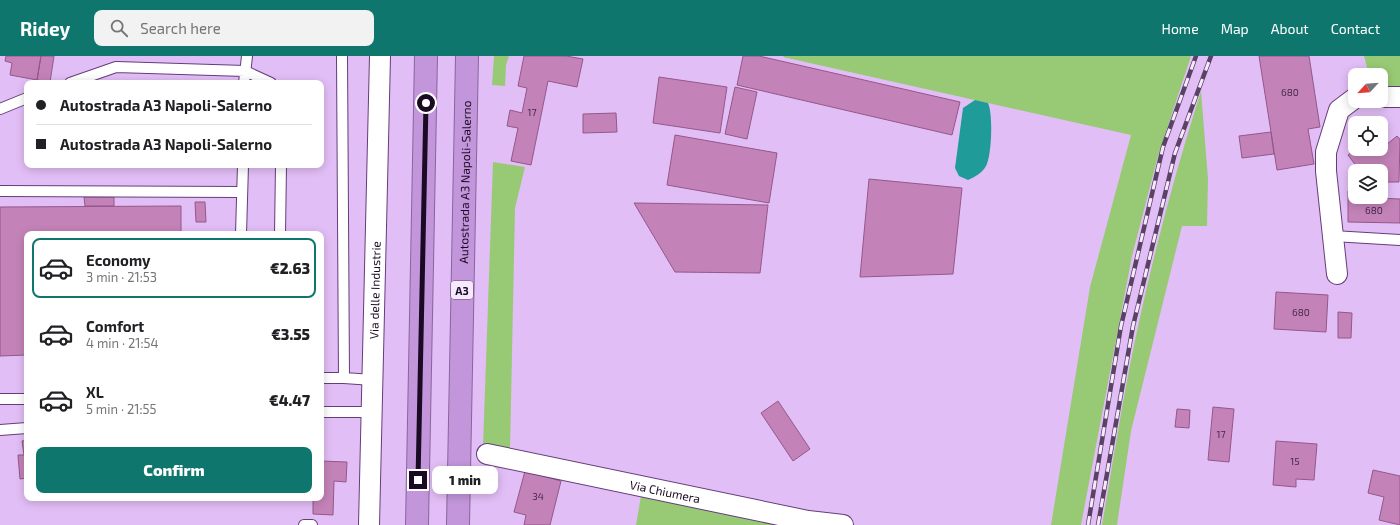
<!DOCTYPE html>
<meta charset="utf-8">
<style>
:root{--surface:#fff;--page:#f2f2f2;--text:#202124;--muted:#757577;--line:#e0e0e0;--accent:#0f766e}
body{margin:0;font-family:"Exo 2",sans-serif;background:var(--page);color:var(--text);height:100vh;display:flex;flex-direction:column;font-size:15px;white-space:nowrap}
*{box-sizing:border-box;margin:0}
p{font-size:13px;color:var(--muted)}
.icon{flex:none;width:22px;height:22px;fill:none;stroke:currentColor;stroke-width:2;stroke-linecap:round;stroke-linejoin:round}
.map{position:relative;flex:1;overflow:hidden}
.side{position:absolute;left:24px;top:175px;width:300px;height:270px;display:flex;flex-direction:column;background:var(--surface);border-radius:8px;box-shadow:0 2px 10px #0003}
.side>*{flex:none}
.hud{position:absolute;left:24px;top:24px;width:300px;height:88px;border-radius:8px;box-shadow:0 2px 10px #0003;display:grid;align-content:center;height:88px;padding:0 12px;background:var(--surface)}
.needle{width:26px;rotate:244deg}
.tools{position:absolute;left:1348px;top:12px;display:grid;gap:8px}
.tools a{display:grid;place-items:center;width:40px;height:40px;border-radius:8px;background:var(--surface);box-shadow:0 2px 10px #0003;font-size:20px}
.end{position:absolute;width:18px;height:18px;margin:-9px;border:5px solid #1b0a24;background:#fff;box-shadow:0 0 0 2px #fff}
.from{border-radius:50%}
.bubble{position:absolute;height:28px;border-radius:8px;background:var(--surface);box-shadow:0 2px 10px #0003;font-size:13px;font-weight:800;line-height:28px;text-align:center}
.hud b{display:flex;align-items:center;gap:14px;height:38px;font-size:15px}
.hud b+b{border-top:1px solid var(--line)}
.hud i{width:10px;height:10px;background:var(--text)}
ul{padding:7px 0 0;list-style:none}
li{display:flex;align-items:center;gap:12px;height:60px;margin:0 8px 6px;padding:0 4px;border:2px solid transparent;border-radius:8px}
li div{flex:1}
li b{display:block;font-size:15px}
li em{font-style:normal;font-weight:800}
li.on{border-color:var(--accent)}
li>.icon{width:36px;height:36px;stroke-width:1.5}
.button{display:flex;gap:8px;margin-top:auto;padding:8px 12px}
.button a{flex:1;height:46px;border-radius:8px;background:var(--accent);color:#fff;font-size:16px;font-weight:800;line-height:46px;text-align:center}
header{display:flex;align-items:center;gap:24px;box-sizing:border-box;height:56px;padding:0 20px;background:var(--accent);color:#fff}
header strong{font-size:19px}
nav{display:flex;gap:22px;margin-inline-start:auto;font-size:14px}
.search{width:280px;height:36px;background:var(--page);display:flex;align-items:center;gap:10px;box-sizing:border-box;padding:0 14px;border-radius:8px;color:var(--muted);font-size:15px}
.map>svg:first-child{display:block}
.green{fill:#98ca75}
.water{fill:#1f9b99}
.building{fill:#c483b8;stroke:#94578a}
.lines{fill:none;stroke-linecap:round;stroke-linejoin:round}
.service-casing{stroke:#653d7a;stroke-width:12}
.minor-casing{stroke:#653d7a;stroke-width:22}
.motorway-casing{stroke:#88659b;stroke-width:24}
.service{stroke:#fff;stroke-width:10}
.minor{stroke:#fff;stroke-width:20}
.motorway{stroke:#c396db;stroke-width:22}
.rail-casing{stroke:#594266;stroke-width:4.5}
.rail{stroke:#f6e9fe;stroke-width:3;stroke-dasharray:9;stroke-linecap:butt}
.route{stroke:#1b0a24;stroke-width:5}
.labels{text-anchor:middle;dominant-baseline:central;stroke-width:3;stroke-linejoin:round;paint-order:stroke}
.number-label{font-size:10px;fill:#452849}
.shield{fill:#f6e9fe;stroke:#5d4d65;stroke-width:1}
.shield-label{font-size:11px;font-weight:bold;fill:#1b0a24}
.street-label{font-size:12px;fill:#1b0a24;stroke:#f6e9fe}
</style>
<header>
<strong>Ridey</strong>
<div class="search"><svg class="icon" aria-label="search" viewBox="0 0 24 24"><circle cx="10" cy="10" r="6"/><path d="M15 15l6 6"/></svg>Search here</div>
<nav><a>Home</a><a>Map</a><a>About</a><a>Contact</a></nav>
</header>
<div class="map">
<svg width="1400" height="469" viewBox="0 0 1400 469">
<rect width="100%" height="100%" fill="#e2bef6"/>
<path class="green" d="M 494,0 L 509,0 L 506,9 L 505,30 L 492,29 Z
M 784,0 L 1191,0 L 1158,100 L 1132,200 L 1081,469 L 1051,469 L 1090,231 L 1131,79 L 783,1 Z
M 1364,0 L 1400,0 L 1400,33 L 1381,32 L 1381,19 L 1369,19 Z
M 1201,35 L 1208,123 L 1207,170 L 1182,170 L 1131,375 L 1117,469 L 1102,469 C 1114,401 1124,333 1139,266 C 1156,188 1177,110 1201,35 Z
M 493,106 L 525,111 L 515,152 L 510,394 L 483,390 Z
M 641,440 L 793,469 L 636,469 Z"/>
<path class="water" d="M 975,44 L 988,47 C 993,58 992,98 986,110 C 982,117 975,121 968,124 L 959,120 L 955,112 L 963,52 Z"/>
<path class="building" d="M 6,0 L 41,0 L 37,24 L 10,19 L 12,7 L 5,5 Z
M 41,0 L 54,0 L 50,26 L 37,24 Z
M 524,0 L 566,0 L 583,3 L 577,31 L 548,25 L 531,109 L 511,105 L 518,72 L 507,70 L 510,54 L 522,57 L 527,32 L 518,30 Z
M 743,0 L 759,0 L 960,46 L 952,79 L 737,29 Z
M 1259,0 L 1309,0 L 1320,71 L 1308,73 L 1314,108 L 1277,114 Z
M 659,21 L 727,31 L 720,77 L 653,67 Z
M 735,31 L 757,36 L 747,83 L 725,78 Z
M 616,57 L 617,76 L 583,77 L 583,58 Z
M 1271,76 L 1274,98 L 1242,102 L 1239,80 Z
M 675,79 L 777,97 L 769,147 L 667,129 Z
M 1397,80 L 1400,83 L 1399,126 L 1381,126 L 1381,115 L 1360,115 L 1348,99 L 1356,93 L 1381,93 Z
M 869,123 L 962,132 L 953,218 L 860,221 Z
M 1348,135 L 1355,135 L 1355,141 L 1400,143 L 1400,167 L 1348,166 Z
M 84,141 L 114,141 L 114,150 L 85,150 Z
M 195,146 L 205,146 L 206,166 L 196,166 Z
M 634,147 L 768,149 L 760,217 L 675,216 Z
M 181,150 L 181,178 L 27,178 L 27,299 L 0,300 L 0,151 Z
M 1276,236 L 1328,239 L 1326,276 L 1274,273 Z
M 1338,256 L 1352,257 L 1351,282 L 1338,282 Z
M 778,345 L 810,393 L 793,405 L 761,357 Z
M 1213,351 L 1234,353 L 1229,406 L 1208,404 Z
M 1177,353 L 1190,354 L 1189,372 L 1175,371 Z
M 27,384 L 27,422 L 20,423 L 18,399 L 24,399 L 22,385 Z
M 1276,385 L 1317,388 L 1314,424 L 1296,423 L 1296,431 L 1273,429 Z
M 321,405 L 347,406 L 346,426 L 334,425 L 333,459 L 313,458 L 313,442 L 321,442 Z
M 1373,414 L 1400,420 L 1400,469 L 1379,464 L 1384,441 L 1368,437 Z
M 525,415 L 561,425 L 550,469 L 524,469 L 526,459 L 514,456 Z"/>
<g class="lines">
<defs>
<path id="service" d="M 342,0 L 344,322 L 373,324
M 70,27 L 116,11 L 245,15 L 271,27
M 244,27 L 247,0
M 0,53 L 27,42
M 0,135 L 242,136
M 241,178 L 243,109
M 280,178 L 281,109
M 1333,180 L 1400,184
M 321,322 L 344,322
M 0,343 L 27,343
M 321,356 L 372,356
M 0,374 L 27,372
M 304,469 L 312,469"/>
<g id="minor">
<path d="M 1381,41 L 1400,41"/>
<path d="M 1337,218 L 1326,115 L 1326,96 L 1339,54 L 1355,42"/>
<path id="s1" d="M 487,398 L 808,465 L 843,469"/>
<path id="s2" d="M 369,469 L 380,0"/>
</g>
<g id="motorway">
<path d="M 417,469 L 426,0"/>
<path id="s3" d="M 458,469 L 467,0"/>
</g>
</defs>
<use href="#service" class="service-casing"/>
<use href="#minor" class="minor-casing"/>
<use href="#motorway" class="motorway-casing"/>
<use href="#service" class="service"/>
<use href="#minor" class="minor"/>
<use href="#motorway" class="motorway"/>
<defs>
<path id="rail" d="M 1088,469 L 1121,270 L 1163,91 L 1196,0
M 1098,469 L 1133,270 L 1175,97 L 1211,0"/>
</defs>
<use href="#rail" class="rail-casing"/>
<use href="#rail" class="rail"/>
</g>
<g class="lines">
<path class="route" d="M 418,424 L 426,47"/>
</g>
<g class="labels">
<g class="number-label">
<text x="1290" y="36">680</text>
<text x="532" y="56">17</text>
<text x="1374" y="154">680</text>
<text x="1301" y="256">680</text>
<text x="1221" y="378">17</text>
<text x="1295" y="405">15</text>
<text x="538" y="440">34</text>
</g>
<rect class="shield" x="451" y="225" width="22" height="18" rx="3"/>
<g class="shield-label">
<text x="462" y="234">A3</text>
</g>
<g class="street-label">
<text stroke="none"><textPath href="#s3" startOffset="343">Autostrada A3 Napoli-Salerno</textPath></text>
<text stroke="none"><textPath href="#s2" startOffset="235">Via delle Industrie</textPath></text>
<text stroke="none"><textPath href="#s1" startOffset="182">Via Chiumera</textPath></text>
</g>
</g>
</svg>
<div class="tools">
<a><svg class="needle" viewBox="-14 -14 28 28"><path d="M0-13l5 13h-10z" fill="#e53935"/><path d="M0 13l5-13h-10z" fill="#757577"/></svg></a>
<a><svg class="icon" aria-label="locate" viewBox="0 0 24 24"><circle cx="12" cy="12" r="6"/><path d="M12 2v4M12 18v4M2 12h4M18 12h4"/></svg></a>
<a><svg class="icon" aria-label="layers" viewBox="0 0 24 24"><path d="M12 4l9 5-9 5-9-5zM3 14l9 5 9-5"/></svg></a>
</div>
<i class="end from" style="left:426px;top:47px"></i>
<i class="end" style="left:418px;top:424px"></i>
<div class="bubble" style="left:432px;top:410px;width:66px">1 min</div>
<div class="hud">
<b><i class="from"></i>Autostrada A3 Napoli-Salerno</b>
<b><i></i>Autostrada A3 Napoli-Salerno</b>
</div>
<section class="side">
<ul>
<li class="on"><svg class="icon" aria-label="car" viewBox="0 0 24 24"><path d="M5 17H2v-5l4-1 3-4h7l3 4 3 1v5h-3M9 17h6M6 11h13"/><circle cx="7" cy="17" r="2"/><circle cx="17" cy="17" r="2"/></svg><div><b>Economy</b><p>3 min · 21:53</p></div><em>€2.63</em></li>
<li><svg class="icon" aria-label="car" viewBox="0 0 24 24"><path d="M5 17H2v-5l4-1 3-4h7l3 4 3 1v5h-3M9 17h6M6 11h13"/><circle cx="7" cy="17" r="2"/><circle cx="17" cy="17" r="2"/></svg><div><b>Comfort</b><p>4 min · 21:54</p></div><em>€3.55</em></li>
<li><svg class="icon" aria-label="car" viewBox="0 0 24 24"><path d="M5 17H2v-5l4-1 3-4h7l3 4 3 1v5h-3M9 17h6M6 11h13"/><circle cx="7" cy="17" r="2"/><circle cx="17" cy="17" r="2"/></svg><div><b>XL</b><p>5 min · 21:55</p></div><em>€4.47</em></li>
</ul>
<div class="button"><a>Confirm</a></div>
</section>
</div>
